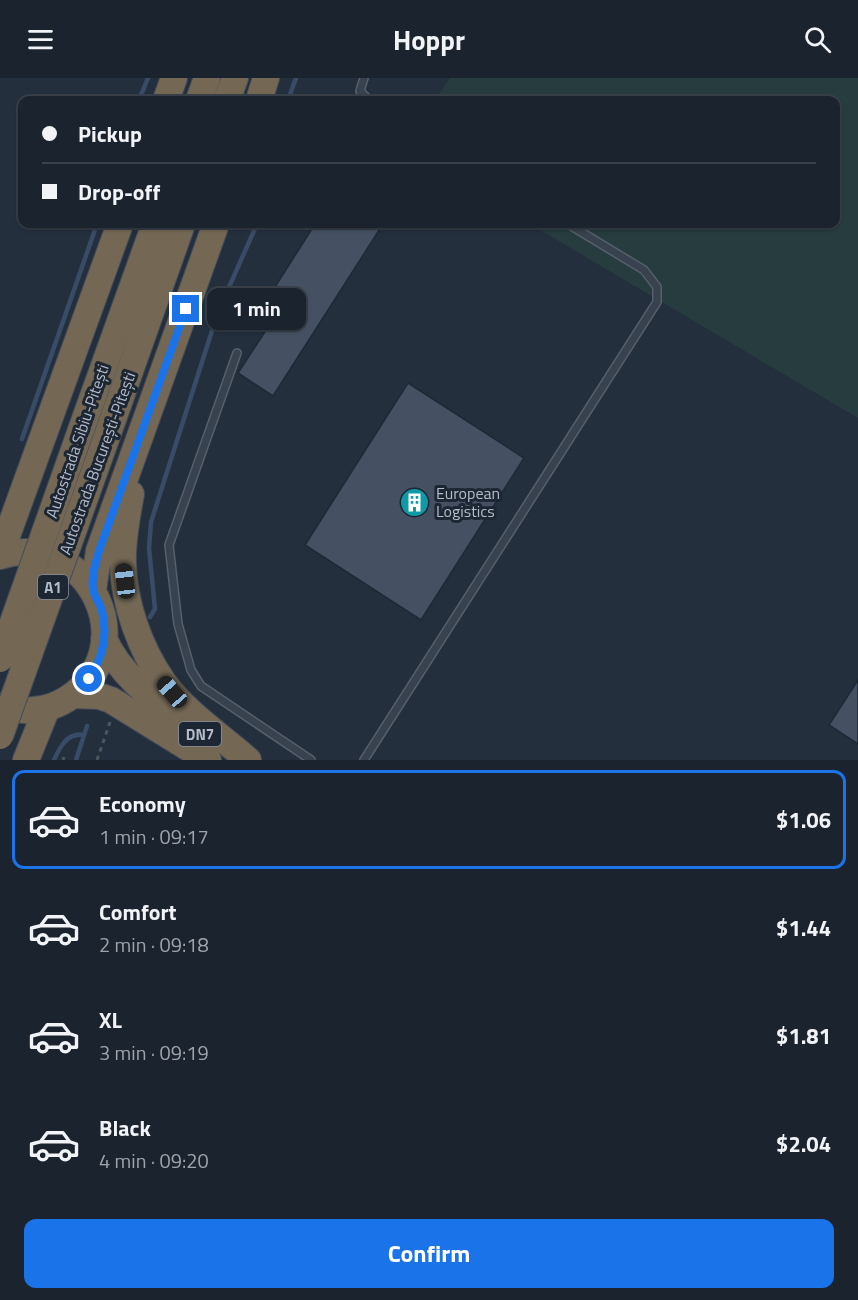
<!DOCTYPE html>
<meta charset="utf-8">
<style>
:root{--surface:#1b232e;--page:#282f3a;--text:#f1f3f6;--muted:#a0a4aa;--line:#39404a;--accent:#1a73e8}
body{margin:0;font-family:"Titillium Web",sans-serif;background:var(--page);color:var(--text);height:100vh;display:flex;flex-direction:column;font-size:22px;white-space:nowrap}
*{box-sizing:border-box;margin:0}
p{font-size:20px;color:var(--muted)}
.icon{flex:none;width:33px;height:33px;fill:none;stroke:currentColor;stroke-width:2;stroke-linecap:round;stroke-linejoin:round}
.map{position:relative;height:682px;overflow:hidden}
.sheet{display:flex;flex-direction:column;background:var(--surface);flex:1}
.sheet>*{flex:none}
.banner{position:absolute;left:18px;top:18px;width:822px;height:132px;border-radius:12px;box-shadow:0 2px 4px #0004,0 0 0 2px var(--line);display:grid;align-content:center;height:132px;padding:0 24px;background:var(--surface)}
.end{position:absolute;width:27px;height:27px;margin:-14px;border:8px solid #1a73e8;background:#fff;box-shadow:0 0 0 3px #fff}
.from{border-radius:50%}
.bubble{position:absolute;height:42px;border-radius:12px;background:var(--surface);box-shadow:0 2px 4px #0004,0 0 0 2px var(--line);font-size:20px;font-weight:700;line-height:42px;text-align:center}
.car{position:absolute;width:18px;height:36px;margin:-18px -9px;border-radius:8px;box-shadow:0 0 4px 2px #0007;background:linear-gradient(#222 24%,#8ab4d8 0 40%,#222 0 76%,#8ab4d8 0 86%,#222 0)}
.banner b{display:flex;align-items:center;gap:21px;height:57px;font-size:22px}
.banner b+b{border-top:2px solid var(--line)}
.banner i{width:15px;height:15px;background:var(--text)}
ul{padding:10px 0 0;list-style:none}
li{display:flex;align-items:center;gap:18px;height:99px;margin:0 12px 9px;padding:0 12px;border:3px solid transparent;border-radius:12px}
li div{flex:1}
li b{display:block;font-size:22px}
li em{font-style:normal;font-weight:700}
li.active{border-color:var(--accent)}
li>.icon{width:54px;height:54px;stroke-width:1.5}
.primary-button{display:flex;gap:12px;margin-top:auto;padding:12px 24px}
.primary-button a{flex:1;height:69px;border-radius:12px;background:var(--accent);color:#fff;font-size:24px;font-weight:700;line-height:69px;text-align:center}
header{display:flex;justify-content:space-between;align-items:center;height:78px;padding:0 24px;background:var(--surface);font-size:27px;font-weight:700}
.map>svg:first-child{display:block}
.green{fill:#263c3f}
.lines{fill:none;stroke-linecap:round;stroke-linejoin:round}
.stream{stroke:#394c67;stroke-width:4.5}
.building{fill:#455162;stroke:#1f2835;stroke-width:1.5}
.lane-casing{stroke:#565f6c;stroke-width:10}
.highway-casing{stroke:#434c59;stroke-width:28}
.path{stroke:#44595c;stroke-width:3;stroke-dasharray:4.5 4.5;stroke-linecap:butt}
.lane{stroke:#38414e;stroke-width:7}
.highway{stroke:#746855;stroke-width:26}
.highway-bridge-casing{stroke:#434c59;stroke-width:28;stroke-linecap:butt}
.highway-bridge{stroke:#746855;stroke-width:26}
.route{stroke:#1a73e8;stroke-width:8}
.labels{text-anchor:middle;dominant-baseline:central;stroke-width:6;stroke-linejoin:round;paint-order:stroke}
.shield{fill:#1d2633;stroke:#878f9c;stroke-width:1.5}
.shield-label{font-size:15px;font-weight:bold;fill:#b4bcc9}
.street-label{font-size:16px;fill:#b4bcc9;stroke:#1d2633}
.poi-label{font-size:16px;fill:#b4bcc9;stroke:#1d2633;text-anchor:start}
</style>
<header><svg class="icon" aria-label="menu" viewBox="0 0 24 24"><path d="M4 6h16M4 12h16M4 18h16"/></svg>Hoppr<svg class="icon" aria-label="search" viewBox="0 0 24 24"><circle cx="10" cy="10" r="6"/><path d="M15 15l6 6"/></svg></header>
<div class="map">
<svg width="858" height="682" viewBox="0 0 858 682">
<rect width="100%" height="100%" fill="#242f3e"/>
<path class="green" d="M 450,0 L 858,0 L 858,340 L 530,146 L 836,146 L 836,22 L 435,22 Z"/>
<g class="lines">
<path class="stream" d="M 139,22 L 148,0
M 288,22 L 296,0
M 22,361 L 97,146
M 150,539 L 155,531 L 149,470 L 151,444 L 218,234 L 257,146
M 54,682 C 60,669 67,654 84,657
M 76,682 L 87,648"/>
</g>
<path class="building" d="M 315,146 L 383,146 L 273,318 L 238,295 L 274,240 L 261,231 Z
M 408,305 L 524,380 L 421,542 L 305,467 Z
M 858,602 L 858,666 L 829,647 Z"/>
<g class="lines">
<defs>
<path id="lane" d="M 364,0 L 360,13 L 369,22
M 237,275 L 169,467 L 178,546 L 191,592 L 201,608 L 311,682
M 364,682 L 657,224 L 657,209 L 644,192 L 568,146"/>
<path id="highway" d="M 166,22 L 174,0
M 199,22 L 207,0
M 227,22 L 235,0
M 259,22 L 266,0
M 81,352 L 155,146
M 106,361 L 182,146
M 131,416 C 127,439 122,462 123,485 C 124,526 140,571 164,605 C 186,635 221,658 248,682
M 0,472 L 8,455 L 120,146
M 0,478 C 89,451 146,571 67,621 C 47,634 22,635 0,628
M 93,512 L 99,473 L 216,146
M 104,561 C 121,598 150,618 182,642
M 73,617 L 99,618 L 111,622 L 208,682
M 26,682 L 47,630"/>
</defs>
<use href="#lane" class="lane-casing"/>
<use href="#highway" class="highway-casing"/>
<path class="path" d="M 63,682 L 64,679
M 97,682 L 110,644"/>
<use href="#lane" class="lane"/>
<use href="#highway" class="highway"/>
<defs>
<path id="highway-bridge" d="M 0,581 L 81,352
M 0,658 L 106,361"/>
</defs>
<use href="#highway-bridge" class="highway-bridge-casing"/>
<use href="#highway-bridge" class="highway-bridge"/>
</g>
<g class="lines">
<path class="route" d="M 89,601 C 102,581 108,557 102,533 C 100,525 94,518 93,511 C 91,498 96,484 99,473 L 186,231"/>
</g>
<defs>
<symbol id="building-disc" viewBox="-11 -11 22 22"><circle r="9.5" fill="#0f9aa8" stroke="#1d2633"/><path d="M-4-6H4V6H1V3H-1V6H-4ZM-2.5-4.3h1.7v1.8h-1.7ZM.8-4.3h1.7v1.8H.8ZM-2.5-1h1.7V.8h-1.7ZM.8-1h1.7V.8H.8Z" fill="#fff"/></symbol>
</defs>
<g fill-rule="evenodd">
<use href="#building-disc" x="398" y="408" width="33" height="33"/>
</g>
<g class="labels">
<g class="shield">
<rect x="38" y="497" width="30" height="24" rx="4.5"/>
<rect x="179" y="644" width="42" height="24" rx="4.5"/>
</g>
<g class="shield-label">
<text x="53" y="509">A1</text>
<text x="200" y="656">DN7</text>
</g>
<g class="street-label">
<text transform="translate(77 363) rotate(-71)">Autostrada Sibiu-Pitești</text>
<text transform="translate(97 385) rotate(-70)">Autostrada București-Pitești</text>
</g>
<g class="poi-label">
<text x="436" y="415">European<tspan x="436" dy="18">Logistics</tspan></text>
</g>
</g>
</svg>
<i class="end from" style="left:89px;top:601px"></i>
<i class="end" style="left:186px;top:231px"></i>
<div class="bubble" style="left:207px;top:210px;width:99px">1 min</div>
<i class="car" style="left:125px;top:503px;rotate:353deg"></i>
<i class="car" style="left:172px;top:614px;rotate:319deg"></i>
<div class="banner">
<b><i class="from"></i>Pickup</b>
<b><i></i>Drop-off</b>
</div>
</div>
<section class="sheet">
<ul>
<li class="active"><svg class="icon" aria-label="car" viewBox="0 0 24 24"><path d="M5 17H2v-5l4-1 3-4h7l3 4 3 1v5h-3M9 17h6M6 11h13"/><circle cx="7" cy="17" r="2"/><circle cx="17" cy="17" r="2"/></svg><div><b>Economy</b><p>1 min · 09:17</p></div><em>$1.06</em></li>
<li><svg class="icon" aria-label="car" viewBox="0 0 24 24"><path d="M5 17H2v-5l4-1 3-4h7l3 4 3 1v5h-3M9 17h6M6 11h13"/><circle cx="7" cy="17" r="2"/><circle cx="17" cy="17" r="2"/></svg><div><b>Comfort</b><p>2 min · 09:18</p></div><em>$1.44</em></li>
<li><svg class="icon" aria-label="car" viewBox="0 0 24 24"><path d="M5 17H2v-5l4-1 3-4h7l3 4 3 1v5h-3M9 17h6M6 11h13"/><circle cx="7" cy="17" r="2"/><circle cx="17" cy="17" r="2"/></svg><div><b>XL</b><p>3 min · 09:19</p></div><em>$1.81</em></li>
<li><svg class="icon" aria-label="car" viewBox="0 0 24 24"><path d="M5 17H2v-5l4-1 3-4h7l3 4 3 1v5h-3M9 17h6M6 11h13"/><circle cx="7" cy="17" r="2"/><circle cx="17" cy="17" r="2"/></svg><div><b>Black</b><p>4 min · 09:20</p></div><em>$2.04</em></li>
</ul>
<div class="primary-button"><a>Confirm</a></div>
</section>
